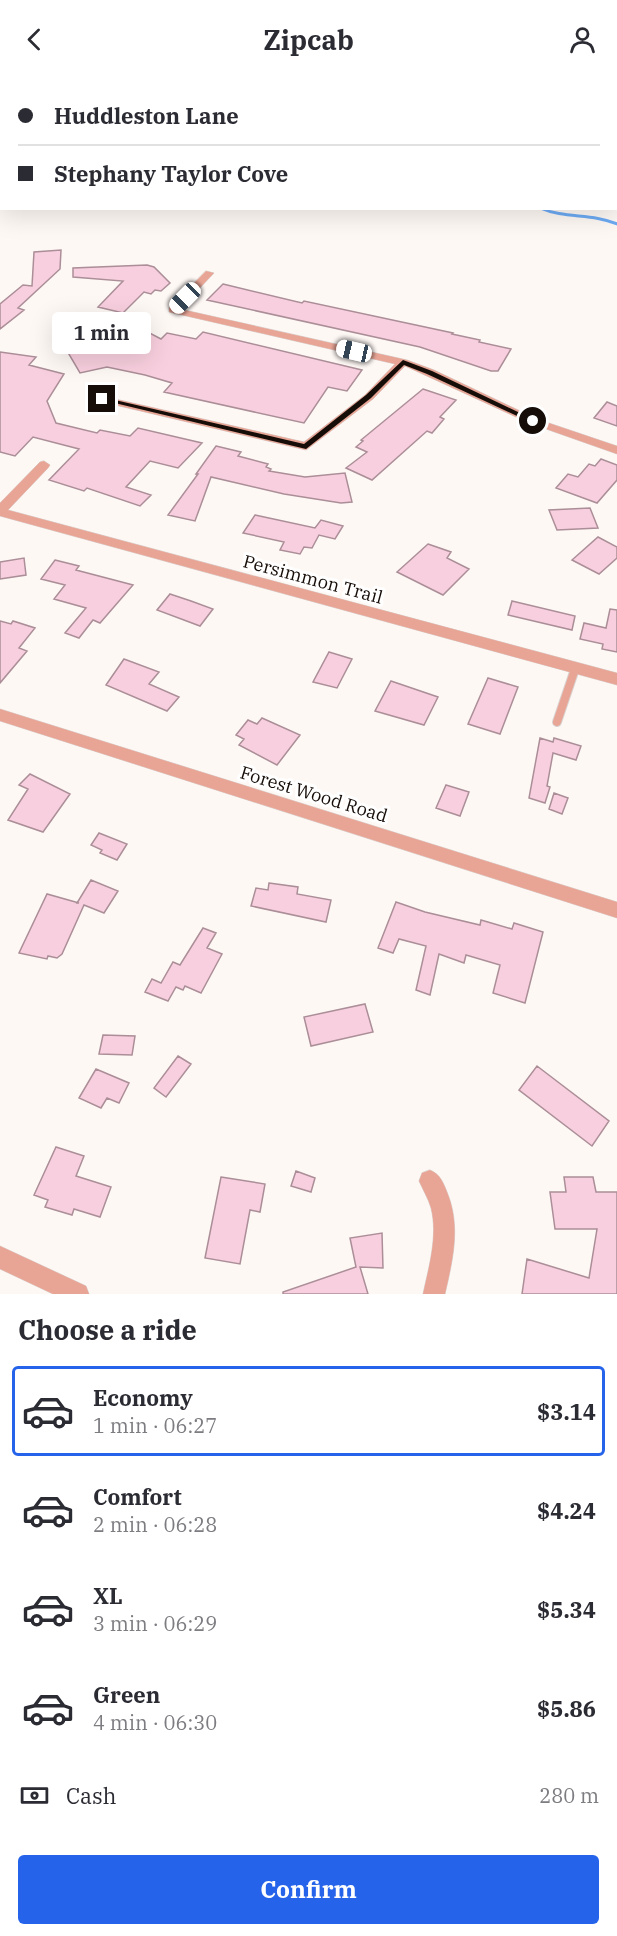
<!DOCTYPE html>
<meta charset="utf-8">
<style>
:root{--surface:#fff;--page:#f2f2f3;--text:#2b2b33;--muted:#7c7c81;--line:#e1e1e2;--accent:#2563eb}
body{margin:0;font-family:"IBM Plex Serif",serif;background:var(--page);color:var(--text);height:100vh;display:flex;flex-direction:column;font-size:22px;white-space:nowrap}
*{box-sizing:border-box;margin:0}
p{font-size:20px;color:var(--muted)}
.icon{flex:none;width:33px;height:33px;fill:none;stroke:currentColor;stroke-width:2;stroke-linecap:round;stroke-linejoin:round}
.map{position:relative;height:1216px;overflow:hidden}
.side{display:flex;flex-direction:column;background:var(--surface);flex:1}
.side>*{flex:none}
.hud{position:absolute;left:0px;top:0px;width:618px;height:132px;box-shadow:0 6px 24px #0002;display:grid;align-content:center;height:132px;padding:0 18px;background:var(--surface)}
.end{position:absolute;width:27px;height:27px;margin:-14px;border:8px solid #160d08;background:#fff;box-shadow:0 0 0 3px #fff}
.from{border-radius:50%}
.bubble{position:absolute;height:42px;border-radius:6px;background:var(--surface);box-shadow:0 6px 24px #0002;font-size:20px;font-weight:800;line-height:42px;text-align:center}
.car{position:absolute;width:18px;height:36px;margin:-18px -9px;border-radius:8px;box-shadow:0 0 4px 2px #0007;background:linear-gradient(#fff 24%,#345 0 40%,#fff 0 76%,#345 0 86%,#fff 0)}
.hud b{display:flex;align-items:center;gap:21px;height:57px;font-size:22px}
.hud b+b{border-top:2px solid var(--line)}
.hud i{width:15px;height:15px;background:var(--text)}
ul{padding:0;list-style:none}
li{display:flex;align-items:center;gap:18px;height:90px;margin:0 12px 9px;padding:0 6px;border:3px solid transparent;border-radius:6px}
li div{flex:1}
li b{display:block;font-size:22px}
li em{font-style:normal;font-weight:800}
li.selected{border-color:var(--accent)}
li>.icon{width:54px;height:54px;stroke-width:1.5}
h2{padding:0 18px;font-size:27px;line-height:72px}
.pay{display:flex;align-items:center;gap:15px;height:66px;padding:0 18px;font-size:22px}
.pay p{margin-inline-start:auto}
.cta{display:flex;gap:12px;margin-top:auto;padding:12px 18px}
.cta a{flex:1;height:69px;border-radius:6px;background:var(--accent);color:#fff;font-size:24px;font-weight:800;line-height:69px;text-align:center}
header{display:flex;justify-content:space-between;align-items:center;height:78px;padding:0 18px;background:var(--surface);font-size:27px;font-weight:800}
.map>svg:first-child{display:block}
.lines{fill:none;stroke-linecap:round;stroke-linejoin:round}
.stream{stroke:#6caaf3;stroke-width:3}
.building{fill:#f8cfde;stroke:#ab8e98;stroke-width:1.5}
.service-far1-casing{stroke:#d9d2cf;stroke-width:4.5}
.service-casing{stroke:#d9d2cf;stroke-width:10}
.minor-casing{stroke:#d9d2cf;stroke-width:1}
.service-far1{stroke:#e8a596;stroke-width:4}
.service{stroke:#e8a596;stroke-width:8}
.minor{fill:#e8a596;fill-rule:evenodd}
.route{fill:#160d08}
.labels{text-anchor:middle;dominant-baseline:central;stroke-width:6;stroke-linejoin:round;paint-order:stroke}
.street-label{font-size:18px;fill:#160d08;stroke:#fff}
</style>
<header><svg class="icon" aria-label="back" viewBox="0 0 24 24"><path d="M15 5l-7 7 7 7"/></svg>Zipcab<svg class="icon" aria-label="person" viewBox="0 0 24 24"><circle cx="12" cy="8" r="4"/><path d="M4 21q1-7 8-7t8 7"/></svg></header>
<div class="map">
<svg width="617" height="1216" viewBox="0 0 617 1216">
<rect width="100%" height="100%" fill="#fef8f5"/>
<g class="lines">
<path class="stream" d="M 540,130 C 565,141 592,135 617,146"/>
</g>
<path class="building" d="M 61,172 L 60,191 L 18,230 L 24,232 L 0,251 L 0,226 L 23,207 L 32,208 L 34,174 Z
M 147,187 L 154,189 L 170,205 L 161,213 L 155,212 L 151,216 L 144,214 L 123,235 L 98,229 L 123,203 L 73,199 L 73,190 Z
M 223,206 L 302,225 L 304,223 L 453,255 L 452,256 L 480,262 L 479,264 L 511,271 L 498,293 L 491,293 L 420,269 L 207,222 Z
M 126,238 L 136,248 L 161,261 L 167,255 L 196,261 L 203,254 L 362,292 L 347,313 L 328,309 L 304,345 L 164,314 L 172,305 L 145,297 L 107,289 L 80,295 L 63,266 L 100,273 L 84,255 L 93,252 L 89,248 Z
M 0,274 L 36,279 L 29,287 L 64,296 L 47,323 L 56,345 L 97,355 L 100,352 L 130,358 L 138,350 L 202,365 L 178,390 L 150,383 L 126,409 L 151,417 L 140,428 L 87,410 L 84,413 L 49,402 L 79,371 L 33,359 L 15,378 L 0,374 Z
M 423,311 L 456,322 L 440,339 L 444,341 L 432,355 L 427,353 L 372,402 L 346,390 L 367,374 L 356,369 L 363,363 L 361,362 Z
M 607,324 L 617,328 L 617,348 L 594,340 Z
M 216,368 L 241,374 L 238,378 L 268,386 L 266,389 L 271,391 L 269,393 L 305,399 L 345,395 L 352,424 L 341,425 L 284,416 L 211,399 L 195,443 L 168,437 L 198,396 L 196,396 Z
M 601,381 L 617,387 L 617,402 L 597,425 L 556,410 L 568,396 L 578,399 L 589,386 L 595,388 Z
M 590,430 L 598,450 L 557,452 L 549,432 Z
M 255,437 L 315,450 L 321,442 L 343,448 L 335,461 L 319,457 L 312,470 L 304,469 L 300,476 L 280,472 L 284,464 L 243,455 Z
M 598,459 L 617,469 L 617,480 L 599,496 L 572,482 Z
M 428,466 L 451,474 L 447,480 L 469,491 L 443,517 L 397,494 Z
M 24,480 L 26,497 L 0,501 L 0,484 Z
M 55,482 L 79,488 L 76,492 L 133,507 L 100,545 L 93,542 L 79,560 L 65,555 L 86,530 L 54,521 L 65,507 L 41,501 Z
M 170,516 L 191,523 L 213,531 L 200,548 L 157,532 Z
M 512,523 L 575,538 L 572,552 L 508,537 Z
M 610,531 L 617,532 L 617,574 L 602,571 L 603,566 L 580,561 L 584,545 L 606,550 Z
M 0,543 L 11,546 L 13,543 L 35,550 L 19,570 L 27,573 L 0,605 Z
M 329,574 L 352,581 L 337,610 L 313,604 Z
M 124,581 L 159,594 L 149,606 L 179,619 L 167,633 L 106,607 Z
M 488,600 L 518,609 L 500,656 L 468,646 Z
M 391,603 L 438,619 L 424,647 L 375,633 Z
M 262,640 L 300,657 L 277,687 L 239,667 L 244,661 L 236,657 L 248,642 L 257,646 Z
M 540,660 L 553,664 L 554,660 L 581,668 L 576,682 L 553,675 L 547,708 L 550,709 L 545,725 L 529,720 Z
M 30,696 L 70,716 L 43,754 L 8,742 L 28,711 L 19,707 Z
M 446,707 L 469,714 L 460,738 L 436,730 Z
M 554,715 L 568,720 L 562,736 L 549,731 Z
M 99,755 L 127,766 L 117,782 L 100,775 L 102,772 L 91,767 Z
M 91,802 L 118,813 L 104,835 L 84,827 L 62,876 L 57,880 L 48,878 L 47,881 L 19,875 L 47,816 L 79,825 L 77,825 Z
M 269,805 L 298,809 L 297,816 L 331,822 L 326,844 L 251,828 L 256,810 L 268,812 Z
M 396,824 L 425,834 L 480,847 L 481,842 L 512,851 L 514,845 L 543,854 L 525,925 L 493,915 L 500,887 L 466,877 L 464,885 L 439,876 L 430,917 L 416,912 L 426,868 L 399,861 L 393,875 L 378,870 Z
M 203,850 L 216,855 L 207,870 L 222,876 L 201,915 L 185,908 L 183,912 L 176,909 L 168,923 L 145,914 L 152,901 L 161,905 L 173,884 L 180,887 Z
M 365,926 L 373,954 L 311,968 L 304,939 Z
M 103,957 L 135,958 L 132,977 L 99,976 Z
M 178,978 L 191,986 L 166,1019 L 154,1010 Z
M 537,988 L 609,1043 L 592,1068 L 519,1012 Z
M 96,991 L 129,1005 L 119,1025 L 107,1020 L 101,1030 L 79,1020 Z
M 56,1069 L 84,1078 L 76,1098 L 111,1109 L 100,1139 L 74,1131 L 72,1137 L 45,1129 L 48,1122 L 34,1117 Z
M 296,1093 L 315,1100 L 311,1114 L 291,1108 Z
M 221,1099 L 265,1106 L 260,1134 L 250,1132 L 240,1186 L 205,1180 Z
M 564,1099 L 593,1099 L 596,1114 L 617,1114 L 617,1216 L 522,1216 L 527,1181 L 589,1200 L 597,1151 L 555,1151 L 550,1114 L 566,1114 Z
M 382,1155 L 383,1190 L 360,1189 L 368,1216 L 283,1216 L 283,1214 L 356,1189 L 350,1160 Z"/>
<g class="lines">
<defs>
<path id="service-far1" d="M 403,0 L 421,0
M 464,0 L 487,2
M 80,2 L 82,0"/>
<path id="service" d="M 557,644 L 575,591"/>
<path id="minor" d="M 206,193 L 214,195 L 180,231 L 407,282 L 434,292 L 537,341 L 617,368 L 617,376 L 529,345 L 405,288 L 373,321 L 306,372 L 98,323 L 98,319 L 102,318 L 304,364 L 365,317 L 395,286 L 169,234 L 169,230 Z
M 44,383 L 50,387 L 48,390 L 8,432 L 617,595 L 617,607 L 0,438 L 0,425 L 40,384 Z
M 0,631 L 617,824 L 617,840 L 0,643 Z
M 430,1092 C 440,1096 443,1104 447,1114 C 461,1148 453,1181 445,1216 L 423,1216 C 429,1188 438,1158 431,1130 C 428,1120 423,1112 419,1103 L 422,1095 Z
M 0,1168 L 86,1208 L 89,1216 L 53,1216 L 0,1191 Z"/>
</defs>
<use href="#service-far1" class="service-far1-casing"/>
<use href="#service" class="service-casing"/>
<use href="#minor" class="minor-casing"/>
<use href="#service-far1" class="service-far1"/>
<use href="#service" class="service"/>
<use href="#minor" class="minor"/>
</g>
<path class="route" d="M 403,282 L 432,293 L 537,343 L 530,344 L 427,296 L 404,287 L 371,320 L 306,371 L 98,321 L 102,319 L 304,366 L 366,317 Z"/>
<g class="labels">
<g class="street-label">
<text transform="translate(313 501) rotate(15)">Persimmon Trail</text>
<text transform="translate(314 716) rotate(17)">Forest Wood Road</text>
</g>
</g>
</svg>
<i class="end from" style="left:533px;top:343px"></i>
<i class="end" style="left:102px;top:321px"></i>
<div class="bubble" style="left:52px;top:234px;width:99px">1 min</div>
<i class="car" style="left:185px;top:220px;rotate:225deg"></i>
<i class="car" style="left:354px;top:273px;rotate:283deg"></i>
<div class="hud">
<b><i class="from"></i>Huddleston Lane</b>
<b><i></i>Stephany Taylor Cove</b>
</div>
</div>
<section class="side">
<h2>Choose a ride</h2>
<ul>
<li class="selected"><svg class="icon" aria-label="car" viewBox="0 0 24 24"><path d="M5 17H2v-5l4-1 3-4h7l3 4 3 1v5h-3M9 17h6M6 11h13"/><circle cx="7" cy="17" r="2"/><circle cx="17" cy="17" r="2"/></svg><div><b>Economy</b><p>1 min · 06:27</p></div><em>$3.14</em></li>
<li><svg class="icon" aria-label="car" viewBox="0 0 24 24"><path d="M5 17H2v-5l4-1 3-4h7l3 4 3 1v5h-3M9 17h6M6 11h13"/><circle cx="7" cy="17" r="2"/><circle cx="17" cy="17" r="2"/></svg><div><b>Comfort</b><p>2 min · 06:28</p></div><em>$4.24</em></li>
<li><svg class="icon" aria-label="car" viewBox="0 0 24 24"><path d="M5 17H2v-5l4-1 3-4h7l3 4 3 1v5h-3M9 17h6M6 11h13"/><circle cx="7" cy="17" r="2"/><circle cx="17" cy="17" r="2"/></svg><div><b>XL</b><p>3 min · 06:29</p></div><em>$5.34</em></li>
<li><svg class="icon" aria-label="car" viewBox="0 0 24 24"><path d="M5 17H2v-5l4-1 3-4h7l3 4 3 1v5h-3M9 17h6M6 11h13"/><circle cx="7" cy="17" r="2"/><circle cx="17" cy="17" r="2"/></svg><div><b>Green</b><p>4 min · 06:30</p></div><em>$5.86</em></li>
</ul>
<div class="pay"><svg class="icon" aria-label="cash" viewBox="0 0 24 24"><path d="M3 7h18v10H3z"/><circle cx="12" cy="12" r="2"/></svg>Cash<p>280 m</p></div>
<div class="cta"><a>Confirm</a></div>
</section>
